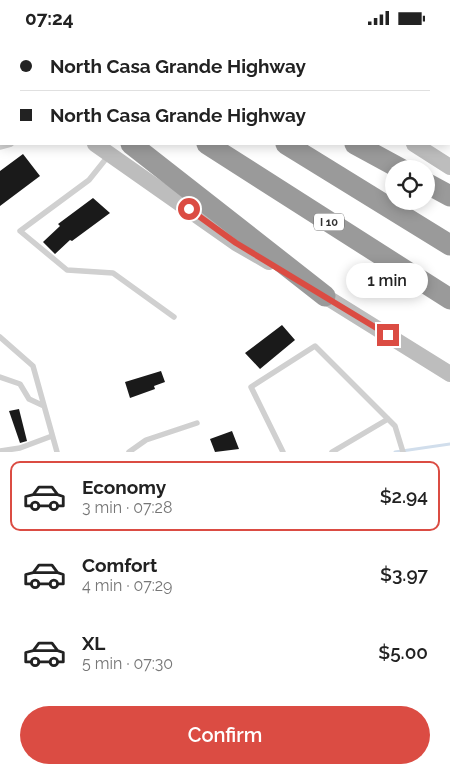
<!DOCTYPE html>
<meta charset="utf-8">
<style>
:root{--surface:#fff;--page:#f2f2f2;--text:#222;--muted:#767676;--line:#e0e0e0;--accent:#db4c43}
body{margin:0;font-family:Raleway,sans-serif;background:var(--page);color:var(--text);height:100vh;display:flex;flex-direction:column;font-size:19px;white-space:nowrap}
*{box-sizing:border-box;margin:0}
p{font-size:16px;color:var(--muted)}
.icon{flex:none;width:28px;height:28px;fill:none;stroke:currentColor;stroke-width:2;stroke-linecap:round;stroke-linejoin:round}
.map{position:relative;height:417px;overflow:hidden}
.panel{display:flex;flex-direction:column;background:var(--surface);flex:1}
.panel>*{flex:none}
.banner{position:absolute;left:0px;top:0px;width:450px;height:110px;box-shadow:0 2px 12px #0003;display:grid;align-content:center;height:110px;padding:0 20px;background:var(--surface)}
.fabs{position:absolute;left:385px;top:125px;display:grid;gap:10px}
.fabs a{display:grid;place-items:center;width:50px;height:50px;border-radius:50%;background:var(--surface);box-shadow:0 2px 12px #0003;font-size:25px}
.end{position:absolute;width:22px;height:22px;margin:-11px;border:6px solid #db4c43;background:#fff;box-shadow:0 0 0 2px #fff}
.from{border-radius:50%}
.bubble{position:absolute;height:35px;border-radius:18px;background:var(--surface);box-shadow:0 2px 12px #0003;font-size:16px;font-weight:600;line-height:35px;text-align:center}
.banner b{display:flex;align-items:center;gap:18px;height:48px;font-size:19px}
.banner b+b{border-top:1px solid var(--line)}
.banner i{width:12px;height:12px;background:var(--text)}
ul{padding:9px 0 0;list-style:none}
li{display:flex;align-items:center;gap:15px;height:70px;margin:0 10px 8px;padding:0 10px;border:2px solid transparent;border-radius:10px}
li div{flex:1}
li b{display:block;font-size:19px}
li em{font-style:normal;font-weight:600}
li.current{border-color:var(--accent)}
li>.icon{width:45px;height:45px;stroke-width:1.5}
.button{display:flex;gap:10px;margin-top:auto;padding:10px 20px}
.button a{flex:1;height:58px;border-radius:30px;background:var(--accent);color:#fff;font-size:20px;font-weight:600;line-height:58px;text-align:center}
.status{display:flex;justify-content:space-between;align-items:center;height:35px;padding:0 25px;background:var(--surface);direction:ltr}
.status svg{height:14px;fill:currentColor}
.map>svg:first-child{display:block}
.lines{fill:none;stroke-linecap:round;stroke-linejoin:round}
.stream{stroke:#d1deec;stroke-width:3}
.building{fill:#1a1a1a}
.service{stroke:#d0d0d0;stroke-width:5.5}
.minor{stroke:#d0d0d0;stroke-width:11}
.secondary{stroke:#bdbdbd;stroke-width:16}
.motorway{stroke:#9a9a9a;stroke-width:21}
.route{stroke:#db4c43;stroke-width:6}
.labels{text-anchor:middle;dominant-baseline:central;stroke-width:5;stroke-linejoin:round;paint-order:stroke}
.shield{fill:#fff;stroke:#707070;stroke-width:1}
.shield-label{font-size:11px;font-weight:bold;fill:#333}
</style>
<div class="status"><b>07:24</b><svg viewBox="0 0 49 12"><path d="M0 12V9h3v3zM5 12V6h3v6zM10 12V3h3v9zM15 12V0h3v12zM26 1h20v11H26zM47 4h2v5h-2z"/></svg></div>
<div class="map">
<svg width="450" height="417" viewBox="0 0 450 417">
<rect width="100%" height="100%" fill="#fff"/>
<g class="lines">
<path class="stream" d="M 395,417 L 450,409"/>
</g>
<path class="building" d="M 23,119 L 40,141 L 0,171 L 0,136 Z
M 93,163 L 110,178 L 72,206 L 70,205 L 55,219 L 43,207 L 60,191 L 58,189 Z
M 282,290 L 295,305 L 260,334 L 245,318 Z
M 161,336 L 165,347 L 154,351 L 155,354 L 130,363 L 125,347 Z
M 19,374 L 27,406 L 20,408 L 9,376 Z
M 232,396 L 239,414 L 215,417 L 210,404 Z"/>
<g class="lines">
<path class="service" d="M 0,112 L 11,109
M 109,120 L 89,145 L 20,196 L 67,235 L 113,238 L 174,282
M 0,302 L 33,331 L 57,417
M 0,342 L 20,349 L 29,364 L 44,371
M 0,416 L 20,413 L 52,401
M 129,417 L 146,405 L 197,388
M 283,417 L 251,352 L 315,311 L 395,391 L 403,417
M 332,417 L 388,384"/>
<path class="minor" d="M 0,85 L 1,85"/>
<path class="secondary" d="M 242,0 L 244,1
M 0,40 L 1,41
M 95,109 L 236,208 L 269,227
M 414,109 L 450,132
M 315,255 L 450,339"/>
<path class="motorway" d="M 39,0 L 41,1
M 118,0 L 119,1
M 154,0 L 156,1
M 0,5 L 1,6
M 131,109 L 325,261
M 207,109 L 450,264
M 286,109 L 450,210
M 355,109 L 401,134
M 426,148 L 450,161"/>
</g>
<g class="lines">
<path class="route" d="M 189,174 L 236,208 L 388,300"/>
</g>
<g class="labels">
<rect class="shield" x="314" y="178.5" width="30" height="17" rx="4"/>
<g class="shield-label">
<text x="329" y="187">I 10</text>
</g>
</g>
</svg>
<div class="fabs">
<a><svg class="icon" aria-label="locate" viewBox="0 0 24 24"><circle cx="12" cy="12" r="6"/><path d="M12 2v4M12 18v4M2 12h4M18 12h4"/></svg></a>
</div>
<i class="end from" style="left:189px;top:174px"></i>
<i class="end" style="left:388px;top:300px"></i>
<div class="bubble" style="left:346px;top:228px;width:82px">1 min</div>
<div class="banner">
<b><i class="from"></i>North Casa Grande Highway</b>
<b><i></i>North Casa Grande Highway</b>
</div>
</div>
<section class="panel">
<ul>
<li class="current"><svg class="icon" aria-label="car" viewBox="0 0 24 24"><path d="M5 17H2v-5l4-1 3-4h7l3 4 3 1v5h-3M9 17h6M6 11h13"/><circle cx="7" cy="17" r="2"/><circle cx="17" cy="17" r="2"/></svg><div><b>Economy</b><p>3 min · 07:28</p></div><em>$2.94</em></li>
<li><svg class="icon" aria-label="car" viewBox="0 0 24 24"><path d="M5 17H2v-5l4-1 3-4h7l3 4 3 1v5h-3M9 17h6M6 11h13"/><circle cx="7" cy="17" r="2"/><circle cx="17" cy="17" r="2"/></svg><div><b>Comfort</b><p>4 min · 07:29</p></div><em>$3.97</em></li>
<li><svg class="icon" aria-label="car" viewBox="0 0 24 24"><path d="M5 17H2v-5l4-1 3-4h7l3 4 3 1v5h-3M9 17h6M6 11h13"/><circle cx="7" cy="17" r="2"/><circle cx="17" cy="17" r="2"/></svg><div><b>XL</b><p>5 min · 07:30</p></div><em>$5.00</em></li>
</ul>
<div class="button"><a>Confirm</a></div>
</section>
